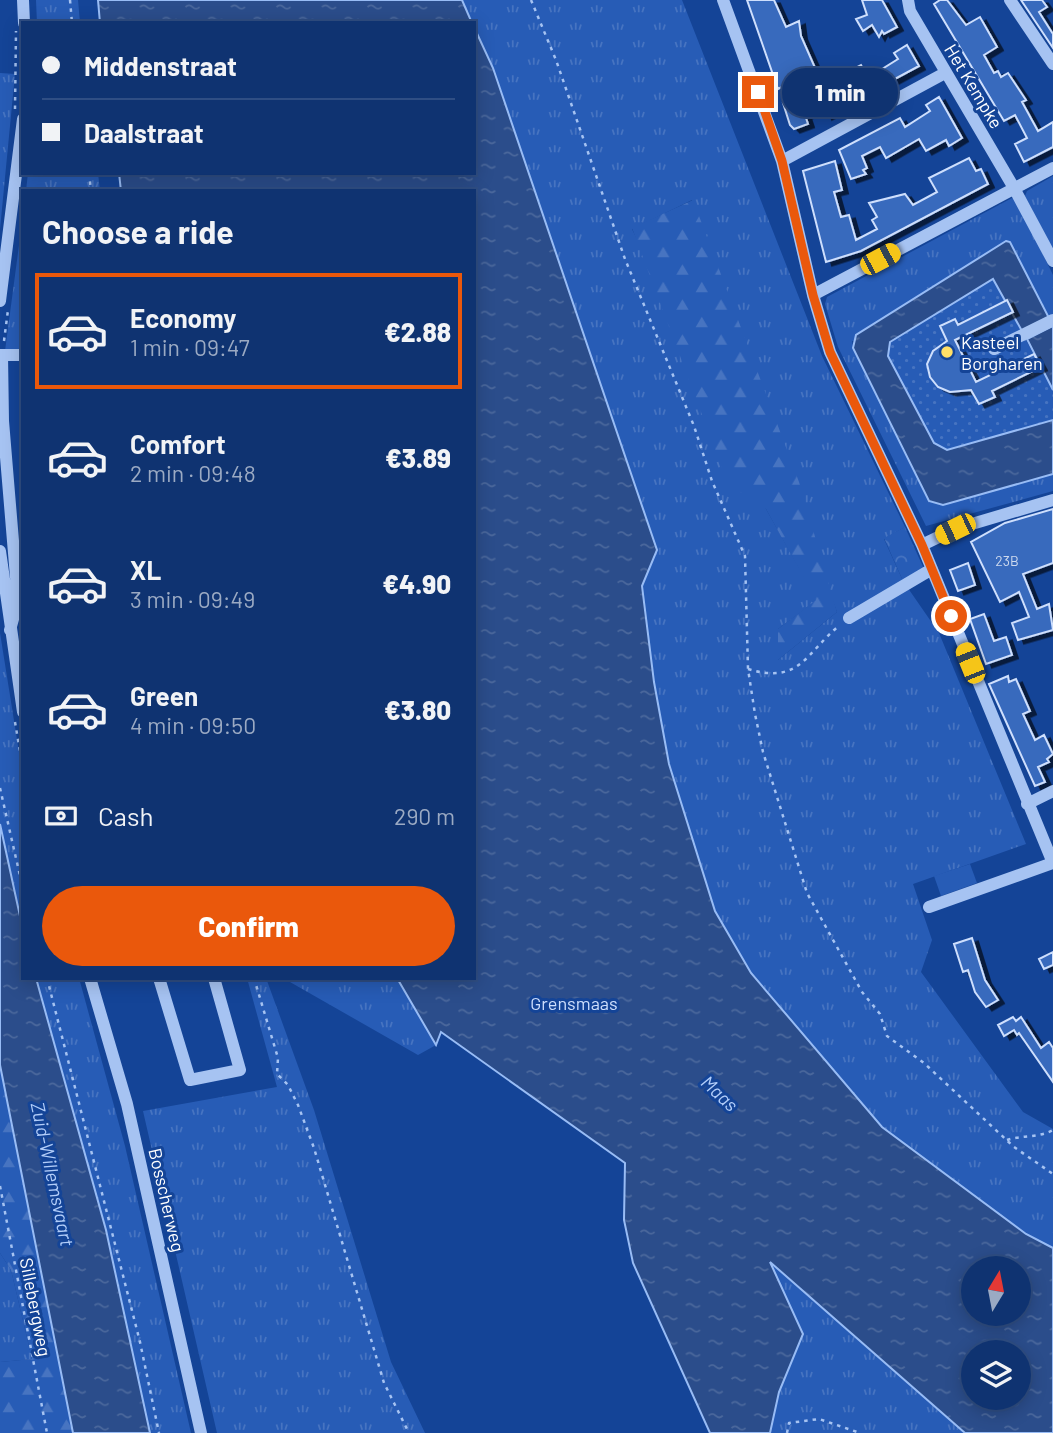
<!DOCTYPE html>
<meta charset="utf-8">
<style>
:root{--surface:#0f3371;--page:#183b76;--text:#f1f3f6;--muted:#9baac3;--line:#2f4e84;--accent:#ea580c}
body{margin:0;font-family:Barlow,sans-serif;background:var(--page);color:var(--text);height:100vh;display:flex;flex-direction:column;font-size:26px;white-space:nowrap}
*{box-sizing:border-box;margin:0}
p{font-size:23px;color:var(--muted)}
.icon{flex:none;width:38px;height:38px;fill:none;stroke:currentColor;stroke-width:2;stroke-linecap:round;stroke-linejoin:round}
.map{position:relative;flex:1;overflow:hidden}
.drawer{position:absolute;left:21px;top:189px;width:455px;height:791px;display:flex;flex-direction:column;background:var(--surface);border-radius:0px;box-shadow:0 4px 18px #0003,0 0 0 2px var(--line)}
.drawer>*{flex:none}
.top-card{position:absolute;left:21px;top:21px;width:455px;height:154px;border-radius:0px;box-shadow:0 4px 18px #0003,0 0 0 2px var(--line);display:grid;align-content:center;height:154px;padding:0 21px;background:var(--surface)}
.needle{width:46px;rotate:10deg}
.fabs{position:absolute;left:961px;top:1256px;display:grid;gap:14px}
.fabs a{display:grid;place-items:center;width:70px;height:70px;border-radius:50%;background:var(--surface);box-shadow:0 4px 18px #0003,0 0 0 2px var(--line);font-size:35px}
.end{position:absolute;width:32px;height:32px;margin:-16px;border:9px solid #ea580c;background:#fff;box-shadow:0 0 0 4px #fff}
.from{border-radius:50%}
.bubble{position:absolute;height:49px;border-radius:24px;background:var(--surface);box-shadow:0 4px 18px #0003,0 0 0 2px var(--line);font-size:23px;font-weight:800;line-height:49px;text-align:center}
.car{position:absolute;width:21px;height:42px;margin:-21px -10px;border-radius:9px;box-shadow:0 0 5px 2px #0007;background:linear-gradient(#f5c518 24%,#345 0 40%,#f5c518 0 76%,#345 0 86%,#f5c518 0)}
.top-card b{display:flex;align-items:center;gap:24px;height:66px;font-size:26px}
.top-card b+b{border-top:2px solid var(--line)}
.top-card i{width:18px;height:18px;background:var(--text)}
ul{padding:0;list-style:none}
li{display:flex;align-items:center;gap:21px;height:116px;margin:0 14px 10px;padding:0 7px;border:4px solid transparent;border-radius:0px}
li div{flex:1}
li b{display:block;font-size:26px}
li em{font-style:normal;font-weight:800}
li.current{border-color:var(--accent)}
li>.icon{width:63px;height:63px;stroke-width:1.5}
h2{padding:0 21px;font-size:32px;line-height:84px}
.pay{display:flex;align-items:center;gap:18px;height:77px;padding:0 21px;font-size:26px}
.pay p{margin-inline-start:auto}
.button{display:flex;gap:14px;margin-top:auto;padding:14px 21px}
.button a{flex:1;height:80px;border-radius:42px;background:var(--accent);color:#fff;font-size:28px;font-weight:800;line-height:80px;text-align:center}
.map>svg:first-child{display:block}
.grass{fill:url(#grass-tufts);fill-rule:evenodd}
.forest{fill:url(#forest-firs)}
.park{fill:url(#park-crowns)}
.garden{fill:url(#garden-dots)}
.pitch{fill:#275cb6}
.water{fill:url(#water-ripples);stroke:#98bcf5;stroke-width:2;fill-rule:evenodd}
.building{fill:#396abd;stroke:#cedffd;stroke-width:2;filter:url(#shadow)}
.lines{fill:none;stroke-linecap:round;stroke-linejoin:round}
.path{stroke:#a6c3f2;stroke-width:2.5;stroke-dasharray:3.5 5;stroke-linecap:butt}
.minor{stroke:#a6c3f2;stroke-width:12}
.route{stroke:#ea580c;stroke-width:9}
.poi-dot{fill:#ffdf67;stroke:#144497;stroke-width:2.5}
.labels{text-anchor:middle;dominant-baseline:central;stroke-width:6;stroke-linejoin:round;paint-order:stroke}
.number-label{font-size:14px;fill:#cedaee}
.street-label{font-size:18px;fill:#fff;stroke:#144497}
.poi-label{font-size:18px;fill:#fff;stroke:#144497;text-anchor:start}
.park-label{font-size:18px;fill:#cedffd;stroke:#144497}
.water-label{font-size:19px;font-style:italic;fill:#b2cdf9;stroke:#144497}
</style>
<div class="map">
<svg width="1053" height="1433" viewBox="0 0 1053 1433">
<defs>
<pattern id="grass-tufts" width="24" height="20" patternUnits="userSpaceOnUse" patternTransform="scale(1.75)"><rect width="24" height="20" fill="#275cb6"/><path d="M3 7l-1-3M5 7V3M7 7l1-3M15 17l-1-3M17 17v-4M19 17l1-3" fill="none" stroke="#4774c1"/></pattern>
<pattern id="forest-firs" width="22" height="20" patternUnits="userSpaceOnUse" patternTransform="scale(1.75)"><rect width="22" height="20" fill="#275cb6"/><path d="M5 1l3.5 6h-7zM16 11l3.5 6h-7z" fill="#4774c1"/></pattern>
<pattern id="park-crowns" width="20" height="18" patternUnits="userSpaceOnUse" patternTransform="scale(1.75)"><rect width="20" height="18" fill="#275cb6"/><path d="M2 6a3 3 0 1 1 6 0M12 15a3 3 0 1 1 6 0" fill="none" stroke="#4774c1"/></pattern>
<pattern id="garden-dots" width="8" height="8" patternUnits="userSpaceOnUse" patternTransform="scale(1.75)"><rect width="8" height="8" fill="#275cb6"/><path d="M2 2h.1M6 6h.1" fill="none" stroke="#4774c1" stroke-width="1.8" stroke-linecap="round"/></pattern>
<pattern id="water-ripples" width="26" height="14" patternUnits="userSpaceOnUse" patternTransform="scale(1.75)"><rect width="26" height="14" fill="#2b4d8b"/><path d="M2 4q2-2 4 0t4 0M15 11q2-2 4 0t4 0" fill="none" stroke="#4b689c"/></pattern>
<filter id="shadow"><feDropShadow dx="6" dy="3.5" stdDeviation="0" flood-color="#0009"/></filter>
</defs>
<rect width="100%" height="100%" fill="#144497"/>
<path class="grass" d="M 36,0 L 78,0 L 80,23 L 37,23 Z
M 462,0 L 682,0 L 822,356 L 905,527 L 884,539 L 903,581 L 939,633 L 1026,844 L 913,884 L 932,940 L 921,972 L 1023,1112 L 1053,1129 L 1053,1248 L 1026,1234 L 882,1127 L 751,973 L 715,911 L 669,764 L 654,682 L 642,586 L 656,550 L 493,68 ZM 692,200 L 837,612 L 778,660 L 778,629 L 817,600 L 766,509 L 632,229 Z
M 0,73 L 15,74 L 0,229 Z
M 28,173 L 98,173 L 100,191 L 26,191 Z
M 1053,176 L 1053,250 L 1025,196 L 1027,191 Z
M 1012,198 L 1016,199 L 1053,275 L 1053,326 L 852,341 L 853,348 L 929,501 L 943,505 L 1053,474 L 1053,491 L 926,526 L 838,347 L 825,304 L 827,297 Z
M 23,215 L 23,351 L 5,351 Z
M 0,633 L 23,777 L 23,930 L 0,824 Z
M 36,978 L 79,978 L 125,1146 L 191,1433 L 150,1433 L 106,1230 Z
M 247,978 L 266,978 L 314,1110 L 391,1362 L 425,1433 L 217,1433 L 143,1111 L 277,1087 Z
M 283,978 L 397,978 L 436,1045 L 418,1055 Z
M 0,1253 L 11,1270 L 32,1359 L 0,1362 Z
M 768,1260 L 965,1433 L 770,1433 L 779,1392 L 803,1334 Z"/>
<path class="forest" d="M 693,200 L 799,482 L 837,612 L 778,660 L 778,629 L 816,600 L 766,509 L 728,484 L 632,228 Z
M 0,1065 L 73,1433 L 0,1433 L 0,1362 L 32,1359 L 11,1270 L 0,1253 Z"/>
<path class="park" d="M 905,527 L 924,569 L 903,581 L 884,538 Z"/>
<path class="garden" d="M 993,279 L 1053,390 L 1053,420 L 947,450 L 934,443 L 888,356 L 890,342 Z"/>
<path class="pitch" d="M 970,864 L 977,883 L 941,896 L 934,876 Z"/>
<path class="water" d="M 98,0 L 462,0 L 472,23 L 100,23 Z
M 474,27 L 493,68 L 657,550 L 642,586 L 654,682 L 669,764 L 715,911 L 751,973 L 882,1127 L 1026,1234 L 1053,1248 L 1053,1433 L 965,1433 L 770,1262 L 803,1334 L 779,1392 L 770,1433 L 710,1433 L 633,1263 L 624,1220 L 625,1163 L 441,1032 L 436,1045 L 397,978 L 474,978 L 474,191 L 121,191 L 119,173 L 474,173 ZM 973,1269 L 1018,1269 L 1018,1314 L 973,1314 ZM 973,1353 L 1018,1353 L 1018,1398 L 973,1398 Z
M 1006,241 L 1010,242 L 1049,318 L 1022,331 L 993,279 L 890,342 L 888,356 L 934,443 L 947,450 L 1053,420 L 1053,474 L 943,505 L 929,501 L 853,348 L 856,335 Z
M 1053,326 L 1053,390 L 1027,339 Z
M 0,824 L 23,930 L 23,978 L 36,978 L 106,1230 L 150,1433 L 73,1433 L 0,1065 Z"/>
<path class="building" d="M 747,0 L 774,0 L 786,27 L 799,21 L 801,36 L 816,70 L 778,89 Z
M 862,0 L 882,0 L 897,27 L 884,34 L 882,31 L 879,37 L 872,25 L 863,31 L 856,19 L 867,15 Z
M 940,0 L 947,0 L 966,25 L 980,17 L 997,47 L 984,55 L 994,73 L 998,71 L 1001,77 L 1008,73 L 1026,100 L 1022,102 L 1038,131 L 1053,122 L 1053,147 L 1024,162 L 1015,144 L 1027,138 L 1015,115 L 1004,121 L 934,4 Z
M 1021,0 L 1042,0 L 1047,7 L 1039,12 L 1053,34 L 1053,48 Z
M 907,45 L 919,66 L 826,116 L 823,109 L 805,115 L 808,124 L 794,129 L 790,125 L 783,103 L 835,86 L 832,80 L 861,65 L 867,76 L 874,74 L 898,59 L 894,53 Z
M 939,97 L 962,138 L 949,146 L 946,140 L 926,151 L 919,139 L 886,158 L 880,147 L 862,156 L 867,168 L 863,170 L 866,174 L 851,179 L 839,150 L 900,118 L 905,127 L 930,111 L 926,105 Z
M 969,158 L 976,171 L 981,169 L 988,184 L 861,251 L 826,262 L 803,171 L 835,161 L 842,190 L 834,192 L 841,217 L 849,215 L 856,240 L 877,229 L 872,220 L 877,217 L 869,203 L 905,194 L 913,205 L 937,192 L 929,178 Z
M 1007,300 L 1013,312 L 955,340 L 976,382 L 1034,354 L 1041,367 L 992,391 L 995,397 L 979,404 L 971,390 L 950,392 L 938,387 L 930,377 L 927,364 L 933,351 L 947,341 L 940,326 L 955,319 L 958,325 Z
M 1053,509 L 1053,563 L 1023,574 L 1037,609 L 1049,604 L 1053,630 L 1018,640 L 1012,623 L 1029,617 L 1019,592 L 1000,602 L 971,542 L 1005,523 Z
M 968,563 L 975,585 L 958,591 L 950,570 Z
M 984,614 L 994,641 L 1006,637 L 1012,655 L 986,664 L 970,619 Z
M 1008,676 L 1009,682 L 1016,679 L 1030,711 L 1023,714 L 1035,740 L 1044,735 L 1053,754 L 1047,759 L 1049,762 L 1038,767 L 1045,782 L 1035,786 L 989,684 Z
M 972,938 L 985,980 L 998,1000 L 986,1007 L 975,992 L 968,970 L 963,972 L 954,944 Z
M 1053,952 L 1053,965 L 1044,969 L 1039,959 Z
M 1013,1017 L 1016,1021 L 1021,1017 L 1041,1048 L 1049,1042 L 1053,1048 L 1053,1082 L 1019,1033 L 1017,1035 L 1014,1030 L 1004,1036 L 998,1025 Z"/>
<g class="lines">
<path class="path" d="M 70,0 L 72,23
M 531,0 L 556,60 L 625,259 L 694,426 L 712,481 L 745,556 L 748,669 L 755,714 L 763,752 L 807,893 L 862,992 L 880,1014 L 887,1036 L 924,1063 L 1014,1147 L 1053,1174
M 15,109 L 16,31
M 89,173 L 91,191
M 4,341 L 8,310
M 748,669 C 801,685 806,652 840,625
M 15,722 L 23,769
M 0,788 L 23,889
M 47,978 L 140,1342 L 159,1433
M 254,978 L 278,1058 L 277,1074 L 288,1085 L 298,1105 L 314,1148 L 384,1383 L 409,1433
M 1007,1140 C 1022,1135 1039,1138 1053,1130
M 0,1186 L 47,1433
M 787,1433 L 789,1423 L 819,1419 L 860,1433"/>
<path class="minor" d="M 23,0 L 24,23
M 723,0 L 782,161 L 813,295 L 830,352 L 922,545 L 1053,863 L 929,907
M 908,0 L 910,11 L 1014,188 L 1053,261
M 1010,0 L 1053,64
M 782,161 L 945,73
M 813,295 L 1053,168
M 0,301 L 23,119
M 994,349 L 1053,320
M 0,355 L 23,355
M 2,355 L 3,421 L 18,601 L 10,630
M 922,545 L 955,529 L 1053,500
M 0,551 L 23,712
M 849,618 L 932,569
M 1027,804 L 1053,791
M 90,978 L 127,1104 L 201,1433
M 159,978 L 190,1080 L 240,1070 L 214,978"/>
</g>
<g class="lines">
<path class="route" d="M 758,92 L 782,161 L 813,295 L 830,352 L 922,545 L 951,616"/>
</g>
<circle class="poi-dot" cx="947" cy="352" r="7"/>
<g class="labels">
<g class="number-label">
<text x="1007" y="560">23B</text>
</g>
<g class="street-label">
<text transform="translate(974 86) rotate(59)">Het Kempke</text>
<text transform="translate(167 1200) rotate(77)">Bosscherweg</text>
<text transform="translate(36 1307) rotate(79)">Sillebergweg</text>
</g>
<g class="poi-label">
<text x="961" y="342">Kasteel<tspan x="961" dy="21">Borgharen</tspan></text>
</g>
<g class="park-label">
<text x="574" y="1003">Grensmaas</text>
</g>
<g class="water-label">
<text transform="translate(720 1093) rotate(43)">Maas</text>
<text transform="translate(53 1174) rotate(78)">Zuid-Willemsvaart</text>
</g>
</g>
</svg>
<div class="fabs">
<a><svg class="needle" viewBox="-14 -14 28 28"><path d="M0-13l5 13h-10z" fill="#e53935"/><path d="M0 13l5-13h-10z" fill="#9baac3"/></svg></a>
<a><svg class="icon" aria-label="layers" viewBox="0 0 24 24"><path d="M12 4l9 5-9 5-9-5zM3 14l9 5 9-5"/></svg></a>
</div>
<i class="end from" style="left:951px;top:616px"></i>
<i class="end" style="left:758px;top:92px"></i>
<div class="bubble" style="left:782px;top:68px;width:116px">1 min</div>
<i class="car" style="left:880px;top:259px;rotate:62deg"></i>
<i class="car" style="left:955px;top:529px;rotate:244deg"></i>
<i class="car" style="left:970px;top:663px;rotate:338deg"></i>
<div class="top-card">
<b><i class="from"></i>Middenstraat</b>
<b><i></i>Daalstraat</b>
</div>
<section class="drawer">
<h2>Choose a ride</h2>
<ul>
<li class="current"><svg class="icon" aria-label="car" viewBox="0 0 24 24"><path d="M5 17H2v-5l4-1 3-4h7l3 4 3 1v5h-3M9 17h6M6 11h13"/><circle cx="7" cy="17" r="2"/><circle cx="17" cy="17" r="2"/></svg><div><b>Economy</b><p>1 min · 09:47</p></div><em>€2.88</em></li>
<li><svg class="icon" aria-label="car" viewBox="0 0 24 24"><path d="M5 17H2v-5l4-1 3-4h7l3 4 3 1v5h-3M9 17h6M6 11h13"/><circle cx="7" cy="17" r="2"/><circle cx="17" cy="17" r="2"/></svg><div><b>Comfort</b><p>2 min · 09:48</p></div><em>€3.89</em></li>
<li><svg class="icon" aria-label="car" viewBox="0 0 24 24"><path d="M5 17H2v-5l4-1 3-4h7l3 4 3 1v5h-3M9 17h6M6 11h13"/><circle cx="7" cy="17" r="2"/><circle cx="17" cy="17" r="2"/></svg><div><b>XL</b><p>3 min · 09:49</p></div><em>€4.90</em></li>
<li><svg class="icon" aria-label="car" viewBox="0 0 24 24"><path d="M5 17H2v-5l4-1 3-4h7l3 4 3 1v5h-3M9 17h6M6 11h13"/><circle cx="7" cy="17" r="2"/><circle cx="17" cy="17" r="2"/></svg><div><b>Green</b><p>4 min · 09:50</p></div><em>€3.80</em></li>
</ul>
<div class="pay"><svg class="icon" aria-label="cash" viewBox="0 0 24 24"><path d="M3 7h18v10H3z"/><circle cx="12" cy="12" r="2"/></svg>Cash<p>290 m</p></div>
<div class="button"><a>Confirm</a></div>
</section>
</div>
